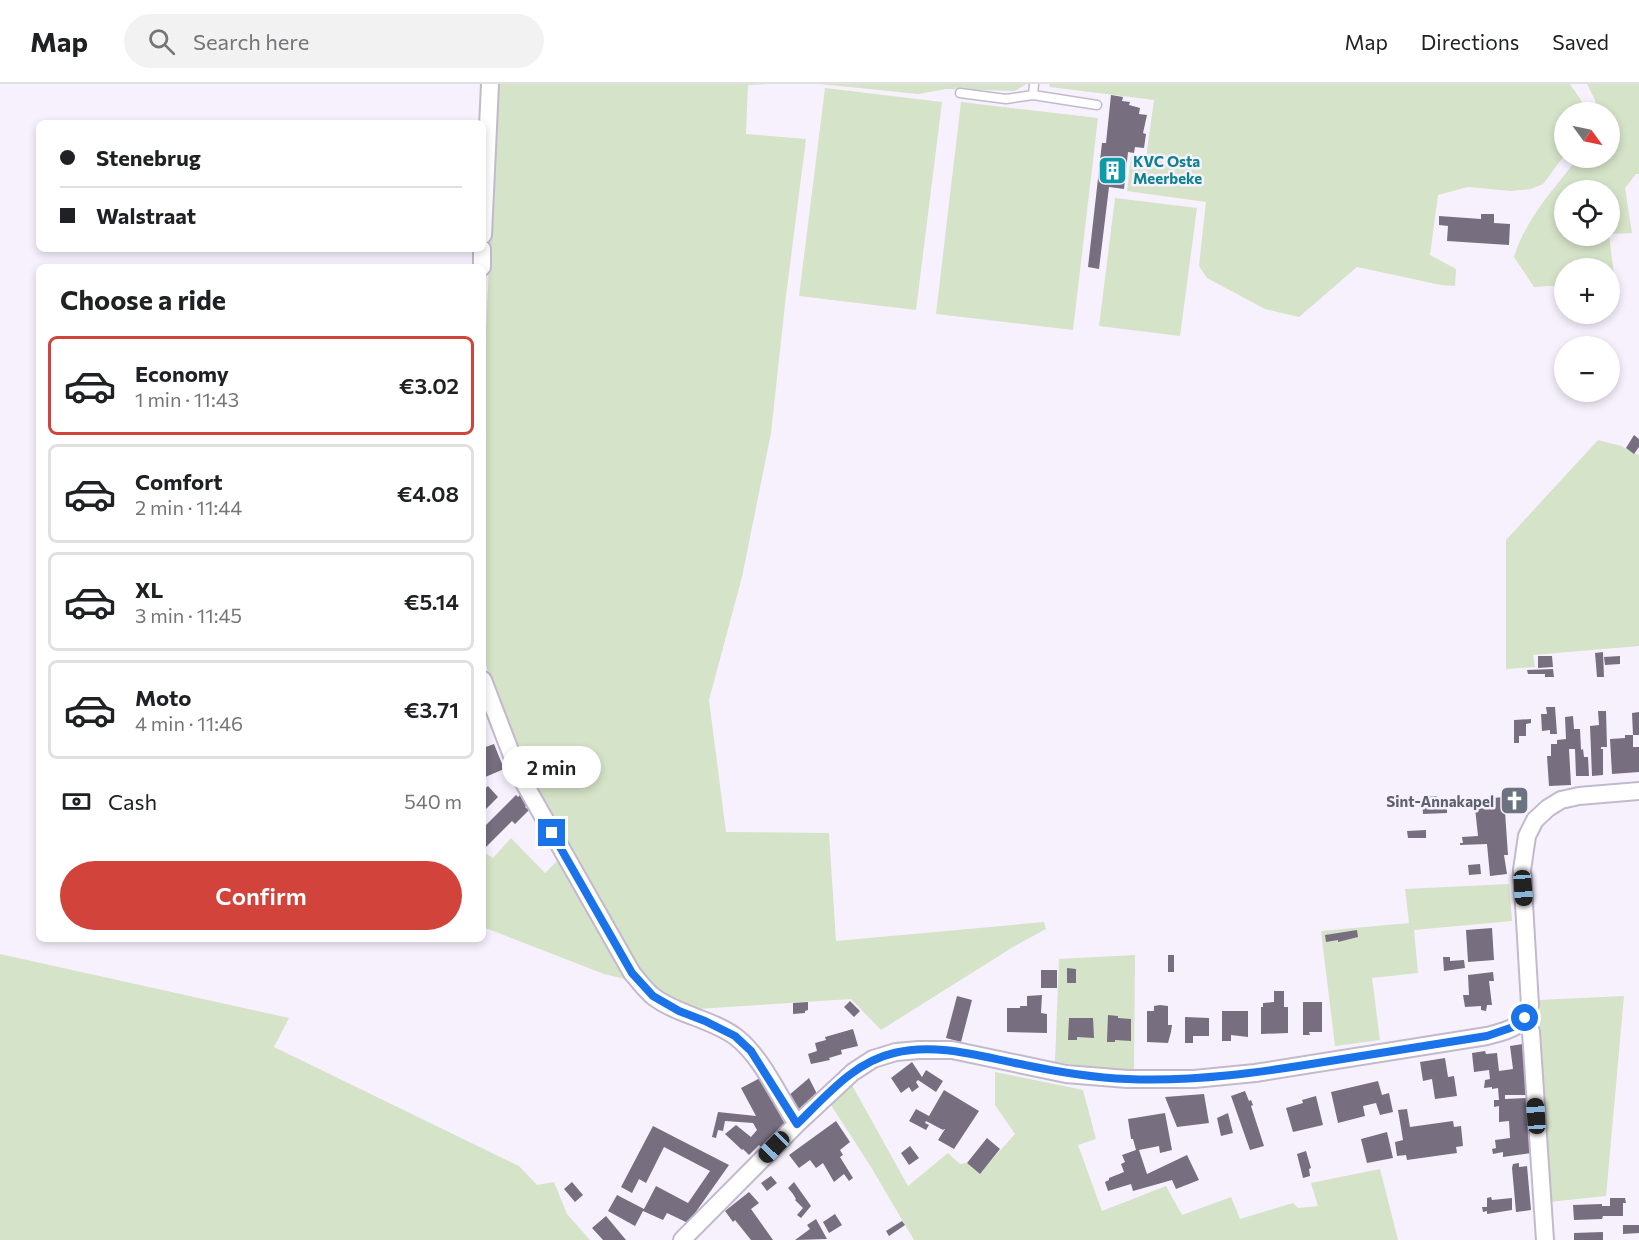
<!DOCTYPE html>
<meta charset="utf-8">
<style>
:root{--surface:#fff;--page:#f2f2f2;--text:#202124;--muted:#757577;--line:#e0e0e0;--accent:#d1433b}
body{margin:0;font-family:Commissioner,sans-serif;background:var(--page);color:var(--text);height:100vh;display:flex;flex-direction:column;font-size:22px;white-space:nowrap}
*{box-sizing:border-box;margin:0}
p{font-size:20px;color:var(--muted)}
.icon{flex:none;width:33px;height:33px;fill:none;stroke:currentColor;stroke-width:2;stroke-linecap:round;stroke-linejoin:round}
.map{position:relative;flex:1;overflow:hidden}
.details{position:absolute;left:36px;top:180px;width:450px;height:678px;display:flex;flex-direction:column;background:var(--surface);border-radius:9px;box-shadow:0 3px 9px #0003}
.details>*{flex:none}
.banner{position:absolute;left:36px;top:36px;width:450px;height:132px;border-radius:9px;box-shadow:0 3px 9px #0003;display:grid;align-content:center;height:132px;padding:0 24px;background:var(--surface)}
.needle{width:39px;rotate:123deg}
.tools{position:absolute;left:1554px;top:18px;display:grid;gap:12px}
.tools a{display:grid;place-items:center;width:66px;height:66px;border-radius:50%;background:var(--surface);box-shadow:0 3px 9px #0003;font-size:30px}
.end{position:absolute;width:27px;height:27px;margin:-14px;border:8px solid #1a73e8;background:#fff;box-shadow:0 0 0 3px #fff}
.from{border-radius:50%}
.bubble{position:absolute;height:42px;border-radius:21px;background:var(--surface);box-shadow:0 3px 9px #0003;font-size:20px;font-weight:600;line-height:42px;text-align:center}
.car{position:absolute;width:18px;height:36px;margin:-18px -9px;border-radius:8px;box-shadow:0 0 4px 2px #0007;background:linear-gradient(#222 24%,#8ab4d8 0 40%,#222 0 76%,#8ab4d8 0 86%,#222 0)}
.banner b{display:flex;align-items:center;gap:21px;height:57px;font-size:22px}
.banner b+b{border-top:2px solid var(--line)}
.banner i{width:15px;height:15px;background:var(--text)}
ul{padding:0;list-style:none}
li{display:flex;align-items:center;gap:18px;height:99px;margin:0 12px 9px;padding:0 12px;border:3px solid var(--line);border-radius:9px}
li div{flex:1}
li b{display:block;font-size:22px}
li em{font-style:normal;font-weight:600}
li.current{border-color:var(--accent)}
li>.icon{width:54px;height:54px;stroke-width:1.5}
h2{padding:0 24px;font-size:27px;line-height:72px}
.pay{display:flex;align-items:center;gap:15px;height:66px;padding:0 24px;font-size:22px}
.pay p{margin-inline-start:auto}
.action{display:flex;gap:12px;margin-top:auto;padding:12px 24px}
.action a{flex:1;height:69px;border-radius:36px;background:var(--accent);color:#fff;font-size:24px;font-weight:600;line-height:69px;text-align:center}
header{display:flex;align-items:center;gap:36px;box-sizing:border-box;height:84px;padding:0 30px;background:var(--surface);border-bottom:2px solid var(--line)}
header strong{font-size:28px}
nav{display:flex;gap:33px;margin-inline-start:auto;font-size:21px}
.search{width:420px;height:54px;background:var(--page);display:flex;align-items:center;gap:15px;box-sizing:border-box;padding:0 21px;border-radius:33px;color:var(--muted);font-size:22px}
.map>svg:first-child{display:block}
.green{fill:#d5e3c8}
.building{fill:#776e80}
.lines{fill:none;stroke-linecap:round;stroke-linejoin:round}
.service-casing{stroke:#c3b9cd;stroke-width:11}
.minor-casing{stroke:#c3b9cd;stroke-width:20}
.service{stroke:#fff;stroke-width:8}
.minor{stroke:#fff;stroke-width:16}
.route{stroke:#1a73e8;stroke-width:8}
.labels{text-anchor:middle;dominant-baseline:central;stroke-width:5;stroke-linejoin:round;paint-order:stroke}
.culture-label{font-size:15px;font-weight:bold;fill:#0d838f;stroke:#f7f1fd;text-anchor:start}
.worship-label{font-size:15px;font-weight:bold;fill:#5b616d;stroke:#f7f1fd;text-anchor:end}
</style>
<header>
<strong>Map</strong>
<div class="search"><svg class="icon" aria-label="search" viewBox="0 0 24 24"><circle cx="10" cy="10" r="6"/><path d="M15 15l6 6"/></svg>Search here</div>
<nav><a>Map</a><a>Directions</a><a>Saved</a></nav>
</header>
<div class="map">
<svg width="1639" height="1156" viewBox="0 0 1639 1156">
<rect width="100%" height="100%" fill="#f7f1fd"/>
<path class="green" d="M 498,0 L 768,0 L 748,1 L 746,50 L 806,55 L 785,220 L 771,349 L 742,493 L 709,616 L 726,748 L 829,749 L 836,857 L 1044,838 L 1046,845 L 1013,863 L 881,946 L 851,915 L 697,925 C 671,916 658,907 640,886 L 525,681 L 483,574 L 483,301 Z
M 820,0 L 1026,0 L 1015,7 L 946,5 L 918,10 Z
M 1049,0 L 1570,0 L 1585,22 L 1585,28 L 1564,28 L 1564,72 L 1543,100 L 1531,105 L 1511,107 L 1468,103 L 1438,111 L 1430,171 L 1456,185 L 1455,202 L 1441,201 L 1357,183 L 1299,233 L 1265,225 L 1207,194 L 1199,182 L 1206,118 L 1127,107 L 1131,72 L 1146,74 L 1154,16 L 1050,3 Z
M 1587,0 L 1639,0 L 1639,90 L 1636,90 L 1625,104 L 1632,149 L 1610,150 L 1610,106 L 1564,106 L 1564,152 L 1609,152 L 1615,198 L 1610,199 L 1610,184 L 1564,184 L 1564,201 L 1534,203 L 1514,173 C 1526,134 1554,105 1578,74 L 1610,74 L 1610,28 L 1596,28 L 1595,16 Z
M 825,4 L 942,18 L 916,226 L 799,212 Z
M 961,18 L 1098,34 L 1073,246 L 936,230 Z
M 1115,114 L 1197,124 L 1180,252 L 1099,242 Z
M 1598,356 L 1621,362 L 1639,371 L 1639,562 L 1533,571 L 1535,583 L 1506,585 L 1506,456 Z
M 511,754 L 545,789 L 560,774 L 629,896 L 604,890 L 483,843 L 483,768 L 493,774 Z
M 1509,800 L 1512,837 L 1414,846 L 1418,889 L 1372,894 L 1380,956 L 1335,962 L 1321,847 L 1409,839 L 1405,805 Z
M 0,870 L 289,934 L 274,963 L 519,1082 L 537,1101 L 554,1098 L 567,1130 L 590,1156 L 0,1156 Z
M 1135,871 L 1134,990 L 1055,978 L 1059,875 Z
M 1624,912 L 1606,1112 L 1549,1118 L 1534,961 L 1540,943 L 1539,916 Z
M 995,988 L 1083,1006 L 1096,1055 L 1078,1061 L 1102,1127 L 1166,1102 L 1182,1131 L 1231,1113 L 1240,1135 L 1293,1119 L 1298,1124 L 1318,1122 L 1311,1099 L 1380,1085 L 1398,1156 L 914,1156 L 871,1083 L 831,1021 L 852,1001 L 908,1102 L 948,1069 L 960,1080 L 967,1079 L 980,1089 L 1015,1050 L 995,1021 Z"/>
<path class="building" d="M 1111,11 L 1123,13 L 1122,17 L 1130,18 L 1129,21 L 1140,24 L 1139,30 L 1147,31 L 1143,49 L 1146,50 L 1144,64 L 1135,63 L 1134,69 L 1128,68 L 1124,105 L 1109,103 L 1099,185 L 1088,183 L 1102,59 L 1106,59 Z
M 1481,130 L 1494,130 L 1494,139 L 1510,140 L 1509,161 L 1447,157 L 1448,142 L 1439,141 L 1439,132 L 1481,135 Z
M 1634,351 L 1639,355 L 1639,363 L 1634,370 L 1626,364 Z
M 1603,568 L 1604,593 L 1597,593 L 1595,569 Z
M 1538,572 L 1552,572 L 1553,583 L 1538,584 Z
M 1620,572 L 1620,580 L 1605,581 L 1604,573 Z
M 1553,585 L 1554,593 L 1545,593 L 1545,590 L 1528,590 L 1527,586 Z
M 1546,623 L 1555,623 L 1557,650 L 1550,650 L 1550,646 L 1542,647 L 1541,630 L 1547,630 Z
M 1598,627 L 1606,627 L 1607,663 L 1601,663 L 1601,665 L 1603,665 L 1603,691 L 1592,692 L 1590,642 L 1599,641 Z
M 1639,628 L 1639,651 L 1633,651 L 1632,629 Z
M 1573,632 L 1574,645 L 1580,645 L 1581,666 L 1583,665 L 1584,673 L 1588,673 L 1589,692 L 1576,692 L 1575,665 L 1569,665 L 1571,701 L 1549,702 L 1547,672 L 1551,672 L 1551,660 L 1557,660 L 1557,656 L 1566,655 L 1565,633 Z
M 1531,635 L 1531,639 L 1526,640 L 1526,652 L 1519,652 L 1519,659 L 1514,659 L 1514,636 Z
M 1625,651 L 1633,651 L 1633,663 L 1639,663 L 1639,688 L 1612,690 L 1610,655 L 1625,654 Z
M 494,660 L 504,685 L 483,694 L 483,664 Z
M 488,702 L 498,713 L 484,727 L 483,706 Z
M 1517,708 L 1521,722 L 1519,725 L 1514,725 L 1511,723 L 1510,713 L 1512,713 L 1511,709 Z
M 516,711 L 518,713 L 520,711 L 528,719 L 525,723 L 529,726 L 515,740 L 512,737 L 483,766 L 483,744 Z
M 1437,712 L 1438,717 L 1447,717 L 1447,729 L 1423,730 L 1422,713 Z
M 1504,713 L 1508,771 L 1504,771 L 1507,790 L 1490,792 L 1487,760 L 1460,761 L 1460,759 L 1463,759 L 1462,753 L 1478,752 L 1475,724 L 1485,723 L 1484,718 L 1493,717 L 1493,714 Z
M 1426,746 L 1426,754 L 1408,754 L 1407,747 Z
M 1480,780 L 1481,790 L 1469,791 L 1468,781 Z
M 1492,844 L 1494,876 L 1468,878 L 1466,846 Z
M 1357,846 L 1358,853 L 1338,858 L 1338,856 L 1326,858 L 1325,851 Z
M 1168,871 L 1174,871 L 1174,888 L 1168,888 Z
M 1443,873 L 1450,873 L 1450,877 L 1464,876 L 1465,884 L 1444,887 Z
M 1067,884 L 1076,885 L 1076,899 L 1067,899 Z
M 1041,886 L 1057,886 L 1057,904 L 1041,904 Z
M 1493,888 L 1494,897 L 1489,897 L 1492,921 L 1487,921 L 1486,927 L 1481,926 L 1481,922 L 1465,923 L 1463,911 L 1469,911 L 1468,891 Z
M 1274,907 L 1284,907 L 1284,923 L 1288,923 L 1288,949 L 1261,950 L 1261,923 L 1263,923 L 1263,919 L 1274,918 Z
M 1042,911 L 1041,929 L 1047,930 L 1047,949 L 1007,948 L 1007,924 L 1020,924 L 1020,922 L 1027,922 L 1027,912 Z
M 957,912 L 972,916 L 961,958 L 946,954 Z
M 850,917 L 860,927 L 854,933 L 844,923 Z
M 808,918 L 808,926 L 805,927 L 805,929 L 793,930 L 793,919 Z
M 1303,918 L 1322,918 L 1322,948 L 1309,948 L 1310,951 L 1303,951 Z
M 1160,921 L 1168,922 L 1168,941 L 1172,941 L 1171,948 L 1168,959 L 1147,958 L 1147,927 L 1154,927 L 1154,922 Z
M 1222,927 L 1248,927 L 1248,953 L 1231,951 L 1231,957 L 1222,957 Z
M 1108,931 L 1118,932 L 1118,934 L 1131,935 L 1131,957 L 1115,956 L 1115,958 L 1107,958 Z
M 1185,933 L 1209,934 L 1209,952 L 1193,952 L 1193,959 L 1185,959 Z
M 1069,934 L 1093,934 L 1094,954 L 1077,953 L 1077,956 L 1068,956 Z
M 853,945 L 858,962 L 841,966 L 842,970 L 829,974 L 830,976 L 811,980 L 808,970 L 817,967 L 815,959 L 826,956 L 825,953 Z
M 1523,960 L 1528,1011 L 1505,1011 L 1505,1015 L 1528,1014 L 1532,1069 L 1503,1073 L 1503,1068 L 1493,1070 L 1492,1065 L 1496,1064 L 1495,1056 L 1510,1054 L 1509,1037 L 1499,1038 L 1499,1022 L 1494,1023 L 1494,1016 L 1499,1016 L 1498,1004 L 1492,1005 L 1492,1003 L 1484,1004 L 1485,996 L 1490,995 L 1489,986 L 1474,988 L 1472,969 L 1485,967 L 1486,970 L 1497,969 L 1499,987 L 1513,985 L 1510,962 Z
M 1445,974 L 1448,993 L 1454,992 L 1457,1012 L 1435,1015 L 1432,995 L 1423,997 L 1420,978 Z
M 912,978 L 922,993 L 926,986 L 943,997 L 936,1008 L 918,996 L 916,998 L 919,1003 L 912,1008 L 909,1003 L 901,1009 L 891,994 Z
M 762,993 L 776,1023 L 781,1021 L 785,1028 L 780,1031 L 785,1040 L 763,1065 L 759,1061 L 749,1071 L 743,1065 L 742,1066 L 725,1050 L 736,1041 L 751,1053 L 757,1046 L 753,1039 L 725,1037 L 723,1047 L 718,1046 L 716,1054 L 712,1053 L 718,1028 L 756,1032 L 741,1004 Z
M 809,994 L 817,1010 L 799,1026 L 796,1025 L 788,1012 Z
M 1378,997 L 1382,1011 L 1389,1009 L 1393,1028 L 1380,1031 L 1376,1019 L 1363,1022 L 1365,1032 L 1338,1039 L 1331,1008 Z
M 944,1006 L 979,1027 L 954,1065 L 938,1056 L 945,1045 L 944,1045 L 943,1046 L 926,1037 L 925,1039 L 929,1041 L 926,1046 L 909,1037 L 916,1025 L 929,1032 Z
M 1245,1007 L 1249,1017 L 1251,1016 L 1253,1021 L 1251,1022 L 1264,1062 L 1250,1066 L 1231,1012 Z
M 1204,1010 L 1209,1039 L 1177,1043 L 1165,1013 Z
M 1316,1012 L 1323,1041 L 1293,1048 L 1286,1024 L 1303,1019 L 1302,1016 Z
M 1407,1025 L 1410,1043 L 1453,1037 L 1454,1043 L 1461,1042 L 1463,1062 L 1456,1063 L 1457,1069 L 1407,1076 L 1406,1071 L 1397,1072 L 1395,1058 L 1403,1056 L 1398,1026 Z
M 1165,1029 L 1172,1066 L 1160,1069 L 1159,1062 L 1139,1066 L 1147,1090 L 1187,1071 L 1199,1096 L 1176,1105 L 1172,1096 L 1133,1107 L 1131,1100 L 1108,1107 L 1105,1098 L 1109,1096 L 1109,1094 L 1124,1088 L 1121,1080 L 1125,1078 L 1122,1071 L 1136,1066 L 1133,1055 L 1131,1055 L 1128,1035 Z
M 1228,1029 L 1233,1049 L 1221,1052 L 1217,1034 Z
M 836,1037 L 850,1058 L 840,1066 L 843,1071 L 840,1073 L 853,1094 L 849,1097 L 844,1090 L 834,1098 L 823,1079 L 816,1084 L 810,1076 L 799,1084 L 789,1071 Z
M 653,1042 L 729,1081 L 688,1139 L 667,1129 L 663,1136 L 643,1127 L 635,1142 L 608,1127 L 617,1111 L 644,1125 L 656,1102 L 688,1119 L 710,1087 L 664,1063 L 646,1099 L 639,1095 L 632,1109 L 621,1103 Z
M 1387,1048 L 1393,1074 L 1367,1079 L 1361,1055 Z
M 987,1054 L 1000,1065 L 980,1090 L 967,1079 Z
M 910,1062 L 919,1074 L 909,1081 L 901,1069 Z
M 1306,1067 L 1311,1084 L 1309,1085 L 1310,1092 L 1303,1094 L 1297,1070 Z
M 1519,1079 L 1519,1083 L 1527,1082 L 1531,1126 L 1516,1128 L 1512,1084 L 1513,1080 Z
M 771,1092 L 777,1099 L 767,1107 L 761,1099 Z
M 572,1098 L 583,1111 L 575,1118 L 564,1105 Z
M 794,1098 L 811,1122 L 801,1134 L 797,1131 L 803,1124 L 795,1116 L 796,1115 L 793,1110 L 788,1104 Z
M 749,1108 L 759,1119 L 751,1125 L 773,1156 L 751,1156 L 735,1136 L 733,1138 L 725,1127 Z
M 1491,1113 L 1492,1116 L 1512,1114 L 1512,1126 L 1487,1130 L 1487,1127 L 1483,1128 L 1482,1123 L 1487,1123 L 1487,1114 Z
M 1610,1114 L 1625,1114 L 1626,1119 L 1623,1119 L 1623,1132 L 1603,1132 L 1602,1135 L 1574,1136 L 1573,1121 L 1602,1120 L 1602,1122 L 1610,1122 Z
M 835,1130 L 842,1141 L 829,1149 L 823,1138 Z
M 606,1132 L 626,1156 L 603,1156 L 592,1144 Z
M 816,1135 L 827,1155 L 795,1156 L 810,1145 L 807,1141 Z
M 902,1137 L 905,1141 L 889,1152 L 886,1147 Z
M 1623,1141 L 1639,1141 L 1639,1149 L 1623,1150 Z
M 1603,1148 L 1603,1156 L 1574,1156 L 1574,1149 Z"/>
<g class="lines">
<defs>
<path id="service" d="M 1034,0 L 1033,11 L 1097,21
M 960,9 L 1006,15 L 1033,11"/>
<path id="minor" d="M 483,151 L 490,0
M 482,183 L 482,165
M 483,596 L 519,690 L 632,889 C 639,897 646,907 654,913 C 678,931 712,935 736,953 C 762,973 779,1013 797,1040
M 1525,934 L 1531,948 L 1545,1156
M 682,1156 L 797,1040 L 853,988 L 873,975 L 896,968 L 919,966 L 952,966 L 1066,990 L 1127,995 L 1194,995 L 1255,989 L 1487,952 C 1510,946 1522,944 1530,921 L 1522,786 L 1527,752 L 1535,736 L 1548,724 L 1561,716 L 1579,712 L 1639,707"/>
</defs>
<use href="#service" class="service-casing"/>
<use href="#minor" class="minor-casing"/>
<use href="#service" class="service"/>
<use href="#minor" class="minor"/>
</g>
<g class="lines">
<path class="route" d="M 552,749 L 632,889 L 653,912 L 679,927 L 705,937 L 735,952 L 751,967 L 797,1040 C 826,1012 854,978 894,969 C 934,959 976,971 1015,979 C 1052,987 1089,994 1127,995 C 1196,998 1263,988 1330,977 C 1382,969 1435,960 1487,952 L 1516,942 L 1525,934"/>
</g>
<defs>
<symbol id="building-square" viewBox="-11 -11 22 22"><rect x="-9" y="-9" width="18" height="18" rx="4" fill="#0f9aa8" stroke="#f7f1fd"/><path d="M-4-6H4V6H1V3H-1V6H-4ZM-2.5-4.3h1.7v1.8h-1.7ZM.8-4.3h1.7v1.8H.8ZM-2.5-1h1.7V.8h-1.7ZM.8-1h1.7V.8H.8Z" fill="#fff"/></symbol>
<symbol id="church-square" viewBox="-11 -11 22 22"><rect x="-9" y="-9" width="18" height="18" rx="4" fill="#6b7280" stroke="#f7f1fd"/><path d="M-1.2-6h2.4v3.5h3.3v2.4h-3.3V6h-2.4V-.1h-3.3v-2.4h3.3Z" fill="#fff"/></symbol>
</defs>
<g fill-rule="evenodd">
<use href="#building-square" x="1096" y="70" width="33" height="33"/>
<use href="#church-square" x="1498" y="700" width="33" height="33"/>
</g>
<g class="labels">
<g class="culture-label">
<text x="1133" y="77">KVC Osta<tspan x="1133" dy="17">Meerbeke</tspan></text>
</g>
<g class="worship-label">
<text x="1494" y="717">Sint-Annakapel</text>
</g>
</g>
</svg>
<div class="tools">
<a><svg class="needle" viewBox="-14 -14 28 28"><path d="M0-13l5 13h-10z" fill="#e53935"/><path d="M0 13l5-13h-10z" fill="#757577"/></svg></a>
<a><svg class="icon" aria-label="locate" viewBox="0 0 24 24"><circle cx="12" cy="12" r="6"/><path d="M12 2v4M12 18v4M2 12h4M18 12h4"/></svg></a>
<a>+</a>
<a>−</a>
</div>
<i class="end from" style="left:1525px;top:934px"></i>
<i class="end" style="left:552px;top:749px"></i>
<div class="bubble" style="left:502px;top:662px;width:99px">2 min</div>
<i class="car" style="left:1523px;top:804px;rotate:176deg"></i>
<i class="car" style="left:1536px;top:1032px;rotate:356deg"></i>
<i class="car" style="left:774px;top:1063px;rotate:224deg"></i>
<div class="banner">
<b><i class="from"></i>Stenebrug</b>
<b><i></i>Walstraat</b>
</div>
<section class="details">
<h2>Choose a ride</h2>
<ul>
<li class="current"><svg class="icon" aria-label="car" viewBox="0 0 24 24"><path d="M5 17H2v-5l4-1 3-4h7l3 4 3 1v5h-3M9 17h6M6 11h13"/><circle cx="7" cy="17" r="2"/><circle cx="17" cy="17" r="2"/></svg><div><b>Economy</b><p>1 min · 11:43</p></div><em>€3.02</em></li>
<li><svg class="icon" aria-label="car" viewBox="0 0 24 24"><path d="M5 17H2v-5l4-1 3-4h7l3 4 3 1v5h-3M9 17h6M6 11h13"/><circle cx="7" cy="17" r="2"/><circle cx="17" cy="17" r="2"/></svg><div><b>Comfort</b><p>2 min · 11:44</p></div><em>€4.08</em></li>
<li><svg class="icon" aria-label="car" viewBox="0 0 24 24"><path d="M5 17H2v-5l4-1 3-4h7l3 4 3 1v5h-3M9 17h6M6 11h13"/><circle cx="7" cy="17" r="2"/><circle cx="17" cy="17" r="2"/></svg><div><b>XL</b><p>3 min · 11:45</p></div><em>€5.14</em></li>
<li><svg class="icon" aria-label="car" viewBox="0 0 24 24"><path d="M5 17H2v-5l4-1 3-4h7l3 4 3 1v5h-3M9 17h6M6 11h13"/><circle cx="7" cy="17" r="2"/><circle cx="17" cy="17" r="2"/></svg><div><b>Moto</b><p>4 min · 11:46</p></div><em>€3.71</em></li>
</ul>
<div class="pay"><svg class="icon" aria-label="cash" viewBox="0 0 24 24"><path d="M3 7h18v10H3z"/><circle cx="12" cy="12" r="2"/></svg>Cash<p>540 m</p></div>
<div class="action"><a>Confirm</a></div>
</section>
</div>
